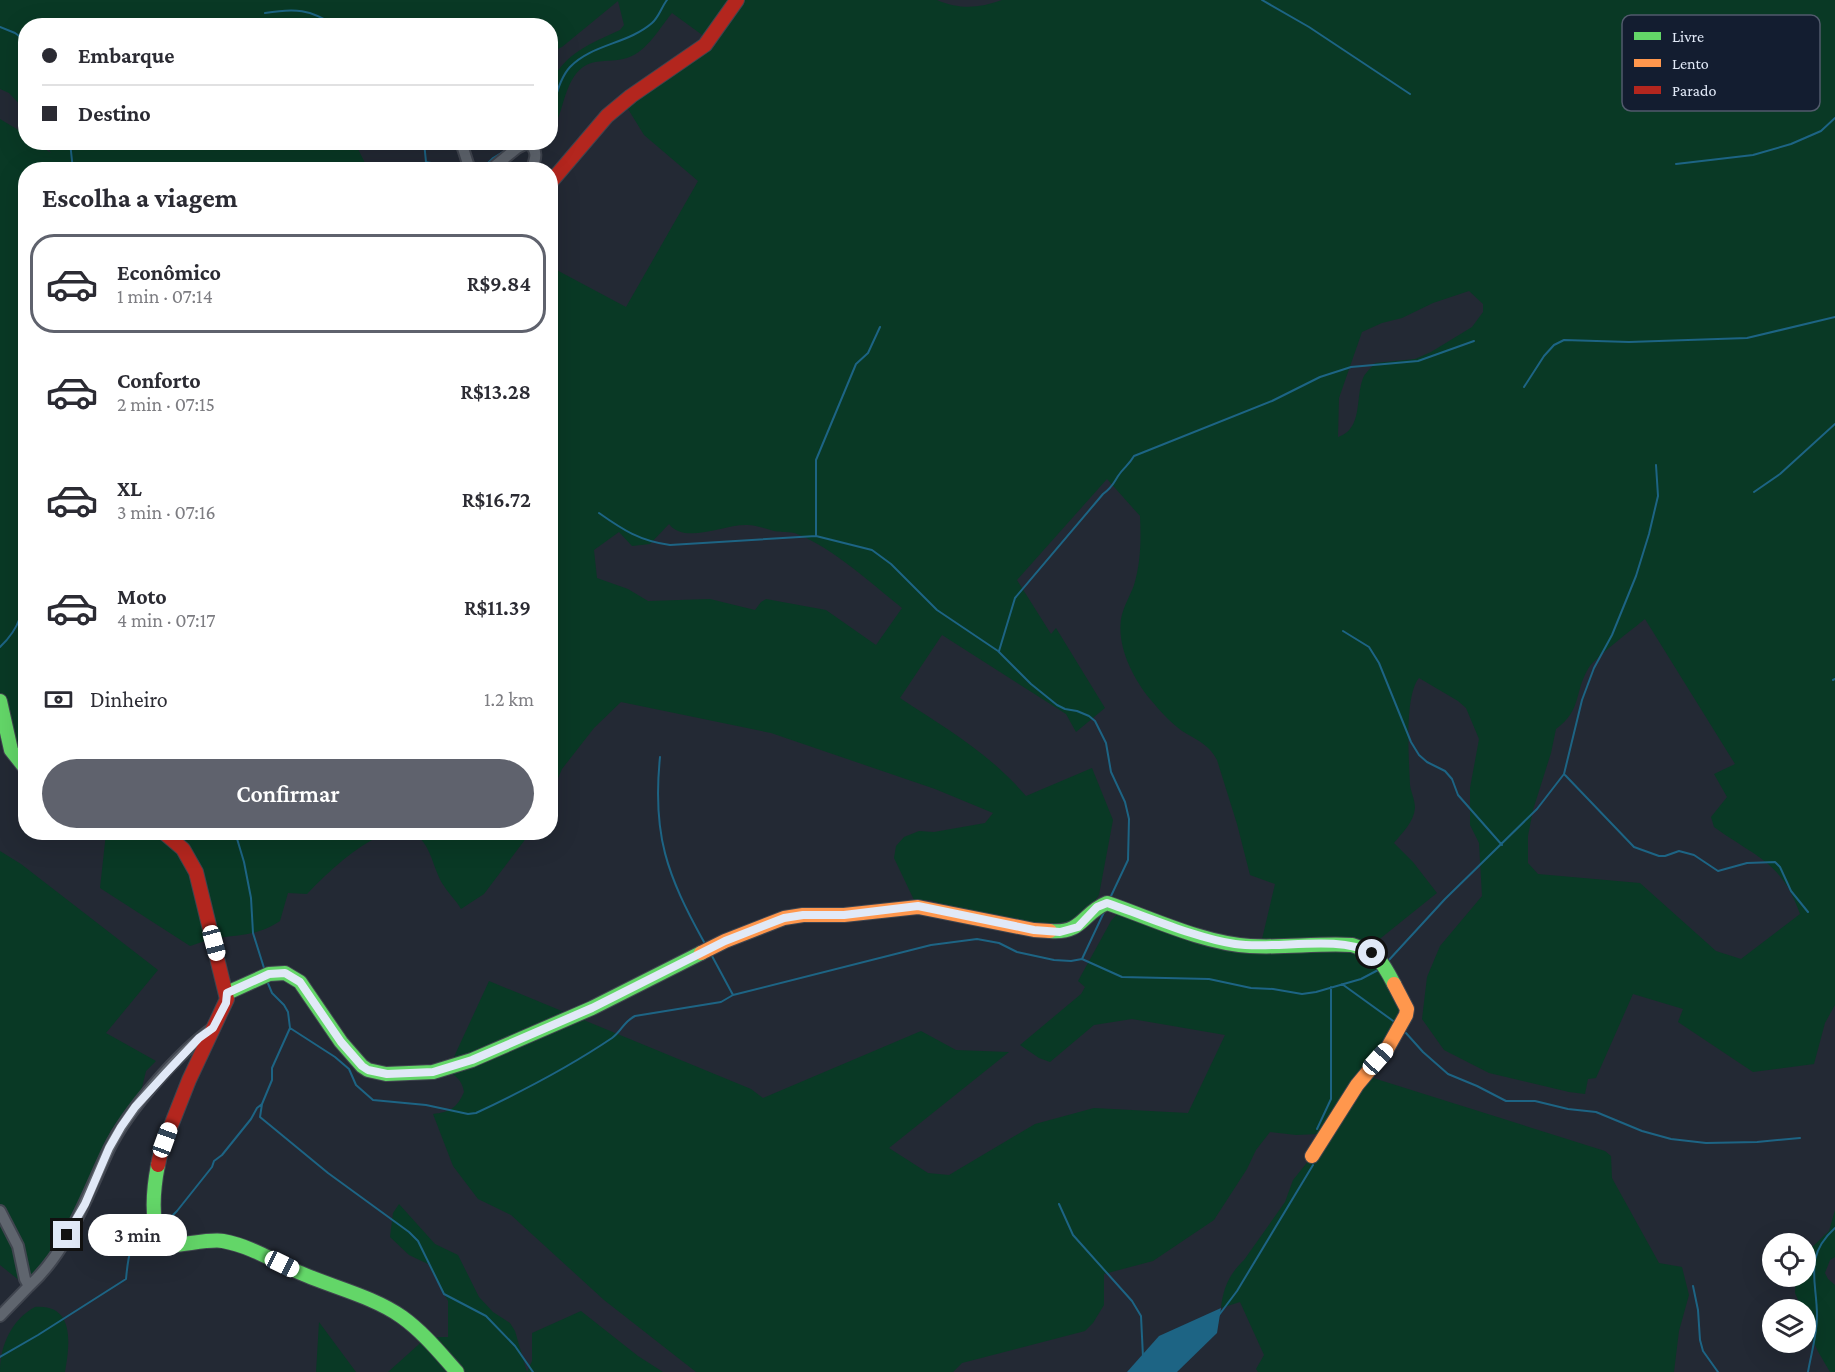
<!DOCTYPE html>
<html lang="pt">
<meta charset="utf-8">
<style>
:root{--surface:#fff;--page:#f7f7f7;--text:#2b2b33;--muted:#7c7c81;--line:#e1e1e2;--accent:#5f626d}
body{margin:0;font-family:"Crimson Pro",serif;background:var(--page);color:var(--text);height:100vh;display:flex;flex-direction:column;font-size:22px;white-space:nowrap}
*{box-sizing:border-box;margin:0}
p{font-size:20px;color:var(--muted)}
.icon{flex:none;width:33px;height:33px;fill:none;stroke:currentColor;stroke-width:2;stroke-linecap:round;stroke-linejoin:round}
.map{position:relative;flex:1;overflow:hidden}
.details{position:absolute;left:18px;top:162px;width:540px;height:678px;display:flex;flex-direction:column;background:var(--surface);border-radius:24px;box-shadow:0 6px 24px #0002}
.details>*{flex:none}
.hud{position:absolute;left:18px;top:18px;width:540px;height:132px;border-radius:24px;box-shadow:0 6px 24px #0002;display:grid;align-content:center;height:132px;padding:0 24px;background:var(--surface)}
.fabs{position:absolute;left:1762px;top:1233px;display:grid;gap:12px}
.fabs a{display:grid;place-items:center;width:54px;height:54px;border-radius:50%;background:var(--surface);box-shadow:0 6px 24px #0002;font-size:30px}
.end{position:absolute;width:27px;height:27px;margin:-14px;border:8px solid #e1e9f7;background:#111;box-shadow:0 0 0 3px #111}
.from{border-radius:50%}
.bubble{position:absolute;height:42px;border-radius:21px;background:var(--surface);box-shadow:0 6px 24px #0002;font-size:20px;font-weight:600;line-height:42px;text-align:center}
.car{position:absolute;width:18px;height:36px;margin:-18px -9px;border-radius:8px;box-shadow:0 0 4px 2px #0007;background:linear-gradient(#fff 24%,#345 0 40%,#fff 0 76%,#345 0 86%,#fff 0)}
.hud b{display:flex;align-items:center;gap:21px;height:57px;font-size:22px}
.hud b+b{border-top:2px solid var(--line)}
.hud i{width:15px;height:15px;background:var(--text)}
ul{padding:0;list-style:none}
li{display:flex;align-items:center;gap:18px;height:99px;margin:0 12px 9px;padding:0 12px;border:3px solid transparent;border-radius:24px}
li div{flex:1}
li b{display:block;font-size:22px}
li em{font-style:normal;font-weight:600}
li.current{border-color:var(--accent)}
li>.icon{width:54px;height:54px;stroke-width:1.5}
h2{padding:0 24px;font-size:27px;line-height:72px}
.pay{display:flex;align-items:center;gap:15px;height:66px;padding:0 24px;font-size:22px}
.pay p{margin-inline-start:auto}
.button{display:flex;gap:12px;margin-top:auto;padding:12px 24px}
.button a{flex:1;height:69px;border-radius:36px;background:var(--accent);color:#fff;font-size:24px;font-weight:600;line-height:69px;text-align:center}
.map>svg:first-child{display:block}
.green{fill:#093925;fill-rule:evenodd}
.water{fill:#1d6484}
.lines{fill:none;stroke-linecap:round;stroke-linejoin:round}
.stream{stroke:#1d6484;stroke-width:2}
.street-casing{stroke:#40454f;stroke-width:14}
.fast-casing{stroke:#40454f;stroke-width:16}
.slow-casing{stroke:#40454f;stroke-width:16}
.jam-casing{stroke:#40454f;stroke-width:16}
.street{stroke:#5f656e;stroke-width:10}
.fast{stroke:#63d668;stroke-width:14}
.slow{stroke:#ff974d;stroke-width:14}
.jam{stroke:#b3261e;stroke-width:14}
.route{stroke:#e1e9f7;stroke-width:8}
.key{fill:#131d30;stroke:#515a6c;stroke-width:1.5}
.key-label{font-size:16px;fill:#e1e9f7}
</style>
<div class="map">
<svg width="1835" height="1372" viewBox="0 0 1835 1372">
<rect width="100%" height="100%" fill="#232934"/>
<path class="green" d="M 0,0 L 937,0 C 960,10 980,8 1002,0 L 1835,0 L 1835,1005 L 1825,1023 L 1814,1064 L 1753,1072 L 1678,1022 L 1683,1009 L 1633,994 L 1596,1078 L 1588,1079 L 1585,1094 L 1569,1092 L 1489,1073 L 1444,1050 L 1422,1019 L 1427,977 L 1440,946 L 1482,896 L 1479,843 L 1470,825 L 1470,788 L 1479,739 L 1466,708 L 1458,701 L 1419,678 C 1404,696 1409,760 1410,785 C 1411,792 1415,800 1415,808 C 1414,822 1402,833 1394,843 L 1413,862 L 1437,893 L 1371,946 C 1397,966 1399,979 1408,1008 L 1319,1134 L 1296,1135 L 1270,1132 L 1256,1150 L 1247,1169 L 1214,1220 L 1153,1261 L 1104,1274 L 1104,1305 L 1093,1323 L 1085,1331 L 962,1363 L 953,1372 L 696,1372 L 604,1300 L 511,1215 L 478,1199 L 453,1166 L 433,1114 C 450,1112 457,1108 464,1092 C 462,1080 456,1075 444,1070 L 453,1059 L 489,981 L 751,1089 L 763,1098 L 921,1031 L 956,1050 L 1009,1052 L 889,1148 L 928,1173 L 949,1175 L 1035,1124 L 1094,1108 L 1188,1113 L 1225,1035 L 1132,1019 L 1094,1025 L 1050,1062 L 1039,1058 L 1020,1045 L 1081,994 L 1085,987 L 1078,981 L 1111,921 L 1118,913 L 1258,946 L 1262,939 L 1275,884 L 1250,875 L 1237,824 L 1217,760 C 1210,746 1199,741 1187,734 C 1173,726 1160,711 1150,699 C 1133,678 1117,647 1121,619 C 1123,607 1130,596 1134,585 C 1141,562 1141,539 1140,516 L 1107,479 L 1017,580 L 1051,634 L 1056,628 L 1105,708 L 1076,732 L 1066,714 L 942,635 L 900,698 C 948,730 988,752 1026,796 L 1092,768 L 1113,820 L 1099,895 L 1077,928 L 983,918 L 930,900 L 914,900 L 894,858 L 896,846 L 904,837 L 919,831 L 934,832 L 985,823 L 993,813 L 935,789 L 771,733 L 621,702 L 594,728 L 562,769 L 551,795 L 551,267 L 626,307 L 698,181 L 644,135 L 628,109 L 629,102 L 716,45 L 672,13 C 658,30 645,55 623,59 C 609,62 594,59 583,67 C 563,82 564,114 551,133 L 550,84 C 566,52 590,44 620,30 L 624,25 L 618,1 L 562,47 L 551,52 L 550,26 L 26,26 L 25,110 L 9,93 L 0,89 ZM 1469,291 L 1483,304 L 1483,312 L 1472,327 L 1431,352 L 1415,359 L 1375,363 C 1371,368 1365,373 1363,378 C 1355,399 1363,429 1338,437 L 1339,398 L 1362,332 L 1382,323 L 1402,318 L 1433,303 ZM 669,524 C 685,545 724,524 747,525 C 757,525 766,529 774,531 C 782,533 790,531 797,534 C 833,548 872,584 902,608 L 876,645 L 826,610 L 766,599 L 761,602 L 755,610 L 710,599 L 648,601 L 628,589 L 597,578 L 594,550 L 619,532 L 632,546 L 650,544 ZM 1645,619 L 1735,764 L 1714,774 L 1727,797 L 1711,817 L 1714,827 C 1757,858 1781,861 1800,914 L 1741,959 L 1716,951 L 1640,883 L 1538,874 L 1528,863 L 1528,836 L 1533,810 L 1551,753 L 1556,729 C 1582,710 1574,693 1588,669 C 1594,658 1633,629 1645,619 Z
M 0,119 L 25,134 L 26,142 L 36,143 L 51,153 L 45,143 L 355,143 L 368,169 L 26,170 L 25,762 L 20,760 L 0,708 Z
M 106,833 L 385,833 C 354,848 331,869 307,894 L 288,893 L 280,921 C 255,937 240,934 213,939 C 205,940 197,944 190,946 L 100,888 Z
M 412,833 L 530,833 L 484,894 L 461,909 C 456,900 449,894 444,886 C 432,869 432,842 412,833 Z
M 0,851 L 21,864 L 158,970 L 106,1033 L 156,1061 L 146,1071 L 139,1100 L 111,1130 L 71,1221 L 54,1248 L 25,1285 L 0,1265 Z
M 1370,1077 L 1605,1151 L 1611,1156 L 1612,1178 L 1659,1263 L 1682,1267 L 1689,1295 L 1679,1331 L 1674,1372 L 1258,1372 L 1256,1369 L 1264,1355 L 1240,1302 L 1221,1308 C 1223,1289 1229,1274 1244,1260 L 1285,1202 L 1293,1180 L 1355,1103 L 1358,1093 Z
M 399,1204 L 435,1244 L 458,1255 L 479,1297 L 493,1312 L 510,1323 L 515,1331 L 527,1372 L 388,1372 L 427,1337 L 448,1337 L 448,1301 L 428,1264 L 409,1255 L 390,1237 L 393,1213 Z
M 1835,1210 L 1835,1257 L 1830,1260 L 1825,1273 L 1828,1279 L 1835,1285 L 1835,1372 L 1830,1372 C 1818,1351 1806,1334 1806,1310 L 1802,1309 L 1795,1293 L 1796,1277 L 1806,1276 L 1806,1253 L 1829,1231 Z
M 35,1307 C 75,1304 70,1344 65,1372 L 0,1372 C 0,1346 11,1320 35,1307 Z
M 581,1311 L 638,1356 L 663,1372 L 527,1372 L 532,1361 L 532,1333 Z
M 319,1322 L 356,1372 L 316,1372 Z"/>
<path class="water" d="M 1221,1308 L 1217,1333 L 1177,1372 L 1127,1372 L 1159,1336 Z"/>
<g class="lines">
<path class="stream" d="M 1262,0 L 1309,27 L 1410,94
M 265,13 C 295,8 310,9 336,26
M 0,27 L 15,33 L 26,41
M 550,114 C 556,98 559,79 570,67 C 592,44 628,44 652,23 C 659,17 661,8 667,0
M 70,142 L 73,170
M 424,142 L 426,162
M 426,162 L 461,169
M 1676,164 L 1753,155 L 1791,144 L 1821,131 L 1835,118
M 418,170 L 426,162
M 481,170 L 493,158 L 508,149
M 1524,387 L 1544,356 L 1554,345 L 1564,340 L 1629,342 L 1747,338 L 1835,317
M 1754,492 L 1780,474 L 1835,424
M 599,513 C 623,530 640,541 670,545 L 816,536 L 872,550 L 891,564 L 937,610 L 998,651 L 1031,684 L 1057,705 L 1065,709 L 1077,711 L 1089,716 L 1095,721 L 1106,743 L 1111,772 L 1125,802 L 1129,819 L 1128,860 L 1111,896
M 816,536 L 816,460 L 856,364 L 868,353 L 880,327
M 19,623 L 26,629
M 1343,631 L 1369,647 L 1379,663 L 1411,742 L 1419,755 L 1427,762 L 1445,771 L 1452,779 L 1458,795 L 1502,845
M 0,647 C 23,625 23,609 26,578
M 999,651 L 1015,598 L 1103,494 C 1115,485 1113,482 1121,472 C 1126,466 1130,463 1134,456 L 1272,401 L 1320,377 L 1351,367 L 1418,361 L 1474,341
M 1833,680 L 1835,679
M 660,757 C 652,835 667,875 704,942
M 1565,775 L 1634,847 L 1659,856 L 1665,856 L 1679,851 L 1694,855 L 1718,871 L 1747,863 L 1775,862 L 1780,867 L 1791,891 L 1808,912
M 235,832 L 244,862 L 251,898 L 253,933 L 264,968
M 712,956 L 733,995
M 1082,959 L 1105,910
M 1388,961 L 1445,899 L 1537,809 L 1564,774 L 1582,700 L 1594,668 L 1612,635 L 1636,576 L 1649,534 L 1658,496 L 1656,465
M 267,981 L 272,993 L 284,1005 L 288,1012 L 290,1028 L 272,1068 L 272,1080 L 262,1104 L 260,1117 L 328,1173 L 409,1232 L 418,1241 L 444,1294 L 486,1316 L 515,1346 L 533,1372
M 1342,984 L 1396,1023
M 290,1028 L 335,1057 L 349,1069 L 356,1085 L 373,1100 L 426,1105 L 468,1114 L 476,1113 C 523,1091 569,1067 612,1038 C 622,1031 623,1022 635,1016 L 721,1002 L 733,995 L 931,945 L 977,939 L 999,943 L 1017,952 L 1054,960 L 1071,961 L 1082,959 L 1122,977 L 1209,979 L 1251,988 L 1273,989 L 1302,994 L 1316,992 L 1361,979 L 1380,969
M 1406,1033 L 1423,1052 L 1448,1074 L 1477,1086 L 1506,1101 L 1535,1101 L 1568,1109 L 1596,1112 L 1642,1131 L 1671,1139 L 1706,1143 L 1757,1142 L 1800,1138
M 1317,1129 L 1331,1099 L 1331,987
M 1059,1204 L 1073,1235 L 1132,1301 L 1141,1316 L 1143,1357
M 160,1222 L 169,1219 L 177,1211 L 212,1167 L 214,1161 L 222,1155 L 251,1119 L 257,1108 L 262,1104
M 1693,1286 L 1698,1310 L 1700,1340 L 1703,1351 L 1718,1372
M 1219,1315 L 1237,1291 L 1313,1165
M 0,1357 L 38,1335 L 126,1279 C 128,1257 130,1239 148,1224
M 1808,1372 C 1811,1354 1817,1335 1817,1316 C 1817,1280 1803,1257 1835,1228"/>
<defs>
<path id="street" d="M 461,142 L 470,170
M 490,170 L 517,148 L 527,143 C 539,149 536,159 531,170
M 0,1211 L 18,1246 L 25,1279 L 29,1286 C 69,1250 87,1195 109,1149 C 128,1110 178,1053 213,1028
M 0,1316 L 29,1286"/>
<path id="fast" d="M 0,701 L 11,750 L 26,769
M 1050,931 C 1083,934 1082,913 1107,903 C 1151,918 1202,943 1250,946 C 1284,948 1318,943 1352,945 C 1378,953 1382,961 1394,984
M 227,993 L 269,974 L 285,973 L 300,982 L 341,1042 L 362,1066 L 368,1070 L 386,1074 L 433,1072 L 472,1060 L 592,1008 L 701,953
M 158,1165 C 153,1190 151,1220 160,1244 C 170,1249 207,1238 223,1241 C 250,1246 272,1260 296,1271 C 328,1286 373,1296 402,1317 C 423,1332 440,1353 457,1372"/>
<path id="slow" d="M 701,953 L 725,941 L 784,918 L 803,915 L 844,915 L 918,907 L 1034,930 L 1050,931
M 1312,1156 L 1357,1085 L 1387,1049 L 1406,1015 L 1407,1009 L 1394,984"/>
<path id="jam" d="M 550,183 L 607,116 L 631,96 L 705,45 L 737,0
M 158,1165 L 161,1151 L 189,1080 L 227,999 L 196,872 L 183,849 L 163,832"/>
</defs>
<use href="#street" class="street-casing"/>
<use href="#fast" class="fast-casing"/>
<use href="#slow" class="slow-casing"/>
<use href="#jam" class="jam-casing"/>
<use href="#street" class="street"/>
<use href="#fast" class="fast"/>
<use href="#slow" class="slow"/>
<use href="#jam" class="jam"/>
</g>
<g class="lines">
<path class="route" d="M 67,1235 L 85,1204 L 109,1148 L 121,1127 L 135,1107 L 166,1073 L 199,1038 L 213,1028 L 226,1003 L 227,993 L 269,974 L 285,973 L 300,982 L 341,1042 L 362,1066 L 368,1070 L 387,1074 L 433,1072 L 472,1060 L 592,1008 L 725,941 L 784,918 L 803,915 L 844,915 L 918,906 L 1034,930 L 1060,932 L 1078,927 L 1097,907 L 1107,903 C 1146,916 1195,938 1235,944 C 1277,950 1336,934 1372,953"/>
</g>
<rect x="1622" y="15" width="198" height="96" rx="9" class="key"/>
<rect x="1634" y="32" width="27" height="8" fill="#63d668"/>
<rect x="1634" y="59" width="27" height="8" fill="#ff974d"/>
<rect x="1634" y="86" width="27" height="8" fill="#b3261e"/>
<g class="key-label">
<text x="1672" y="42">Livre</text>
<text x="1672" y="69">Lento</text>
<text x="1672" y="96">Parado</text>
</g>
</svg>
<div class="fabs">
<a><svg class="icon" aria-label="locate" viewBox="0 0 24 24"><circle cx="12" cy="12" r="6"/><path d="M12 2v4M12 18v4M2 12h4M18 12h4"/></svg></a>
<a><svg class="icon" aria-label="layers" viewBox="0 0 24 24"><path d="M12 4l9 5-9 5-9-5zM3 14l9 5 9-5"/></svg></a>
</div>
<i class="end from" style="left:1372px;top:953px"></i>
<i class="end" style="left:67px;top:1235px"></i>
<div class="bubble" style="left:88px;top:1214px;width:99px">3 min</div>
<i class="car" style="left:214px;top:943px;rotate:165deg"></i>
<i class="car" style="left:1378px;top:1059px;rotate:42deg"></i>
<i class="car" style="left:165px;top:1140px;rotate:20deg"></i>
<i class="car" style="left:282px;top:1264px;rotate:116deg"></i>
<div class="hud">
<b><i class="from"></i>Embarque</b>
<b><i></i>Destino</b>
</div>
<section class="details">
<h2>Escolha a viagem</h2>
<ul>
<li class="current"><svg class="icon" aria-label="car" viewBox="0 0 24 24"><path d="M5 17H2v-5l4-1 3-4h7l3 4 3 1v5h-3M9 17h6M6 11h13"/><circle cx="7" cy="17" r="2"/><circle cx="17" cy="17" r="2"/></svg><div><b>Econômico</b><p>1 min · 07:14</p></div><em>R$9.84</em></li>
<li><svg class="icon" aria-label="car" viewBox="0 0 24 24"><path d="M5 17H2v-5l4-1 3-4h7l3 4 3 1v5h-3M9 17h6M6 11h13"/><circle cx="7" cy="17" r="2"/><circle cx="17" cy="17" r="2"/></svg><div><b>Conforto</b><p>2 min · 07:15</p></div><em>R$13.28</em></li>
<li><svg class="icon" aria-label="car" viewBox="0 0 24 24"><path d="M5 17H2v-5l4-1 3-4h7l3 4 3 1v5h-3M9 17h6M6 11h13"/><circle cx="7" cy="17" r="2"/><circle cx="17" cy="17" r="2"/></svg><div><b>XL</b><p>3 min · 07:16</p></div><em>R$16.72</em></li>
<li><svg class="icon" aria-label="car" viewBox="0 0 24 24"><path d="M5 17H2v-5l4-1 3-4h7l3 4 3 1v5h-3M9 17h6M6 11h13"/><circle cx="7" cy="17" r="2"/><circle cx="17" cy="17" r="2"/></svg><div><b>Moto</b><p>4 min · 07:17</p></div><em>R$11.39</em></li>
</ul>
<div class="pay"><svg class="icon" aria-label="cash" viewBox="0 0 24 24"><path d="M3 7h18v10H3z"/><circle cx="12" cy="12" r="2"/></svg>Dinheiro<p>1.2 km</p></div>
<div class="button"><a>Confirmar</a></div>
</section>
</div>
